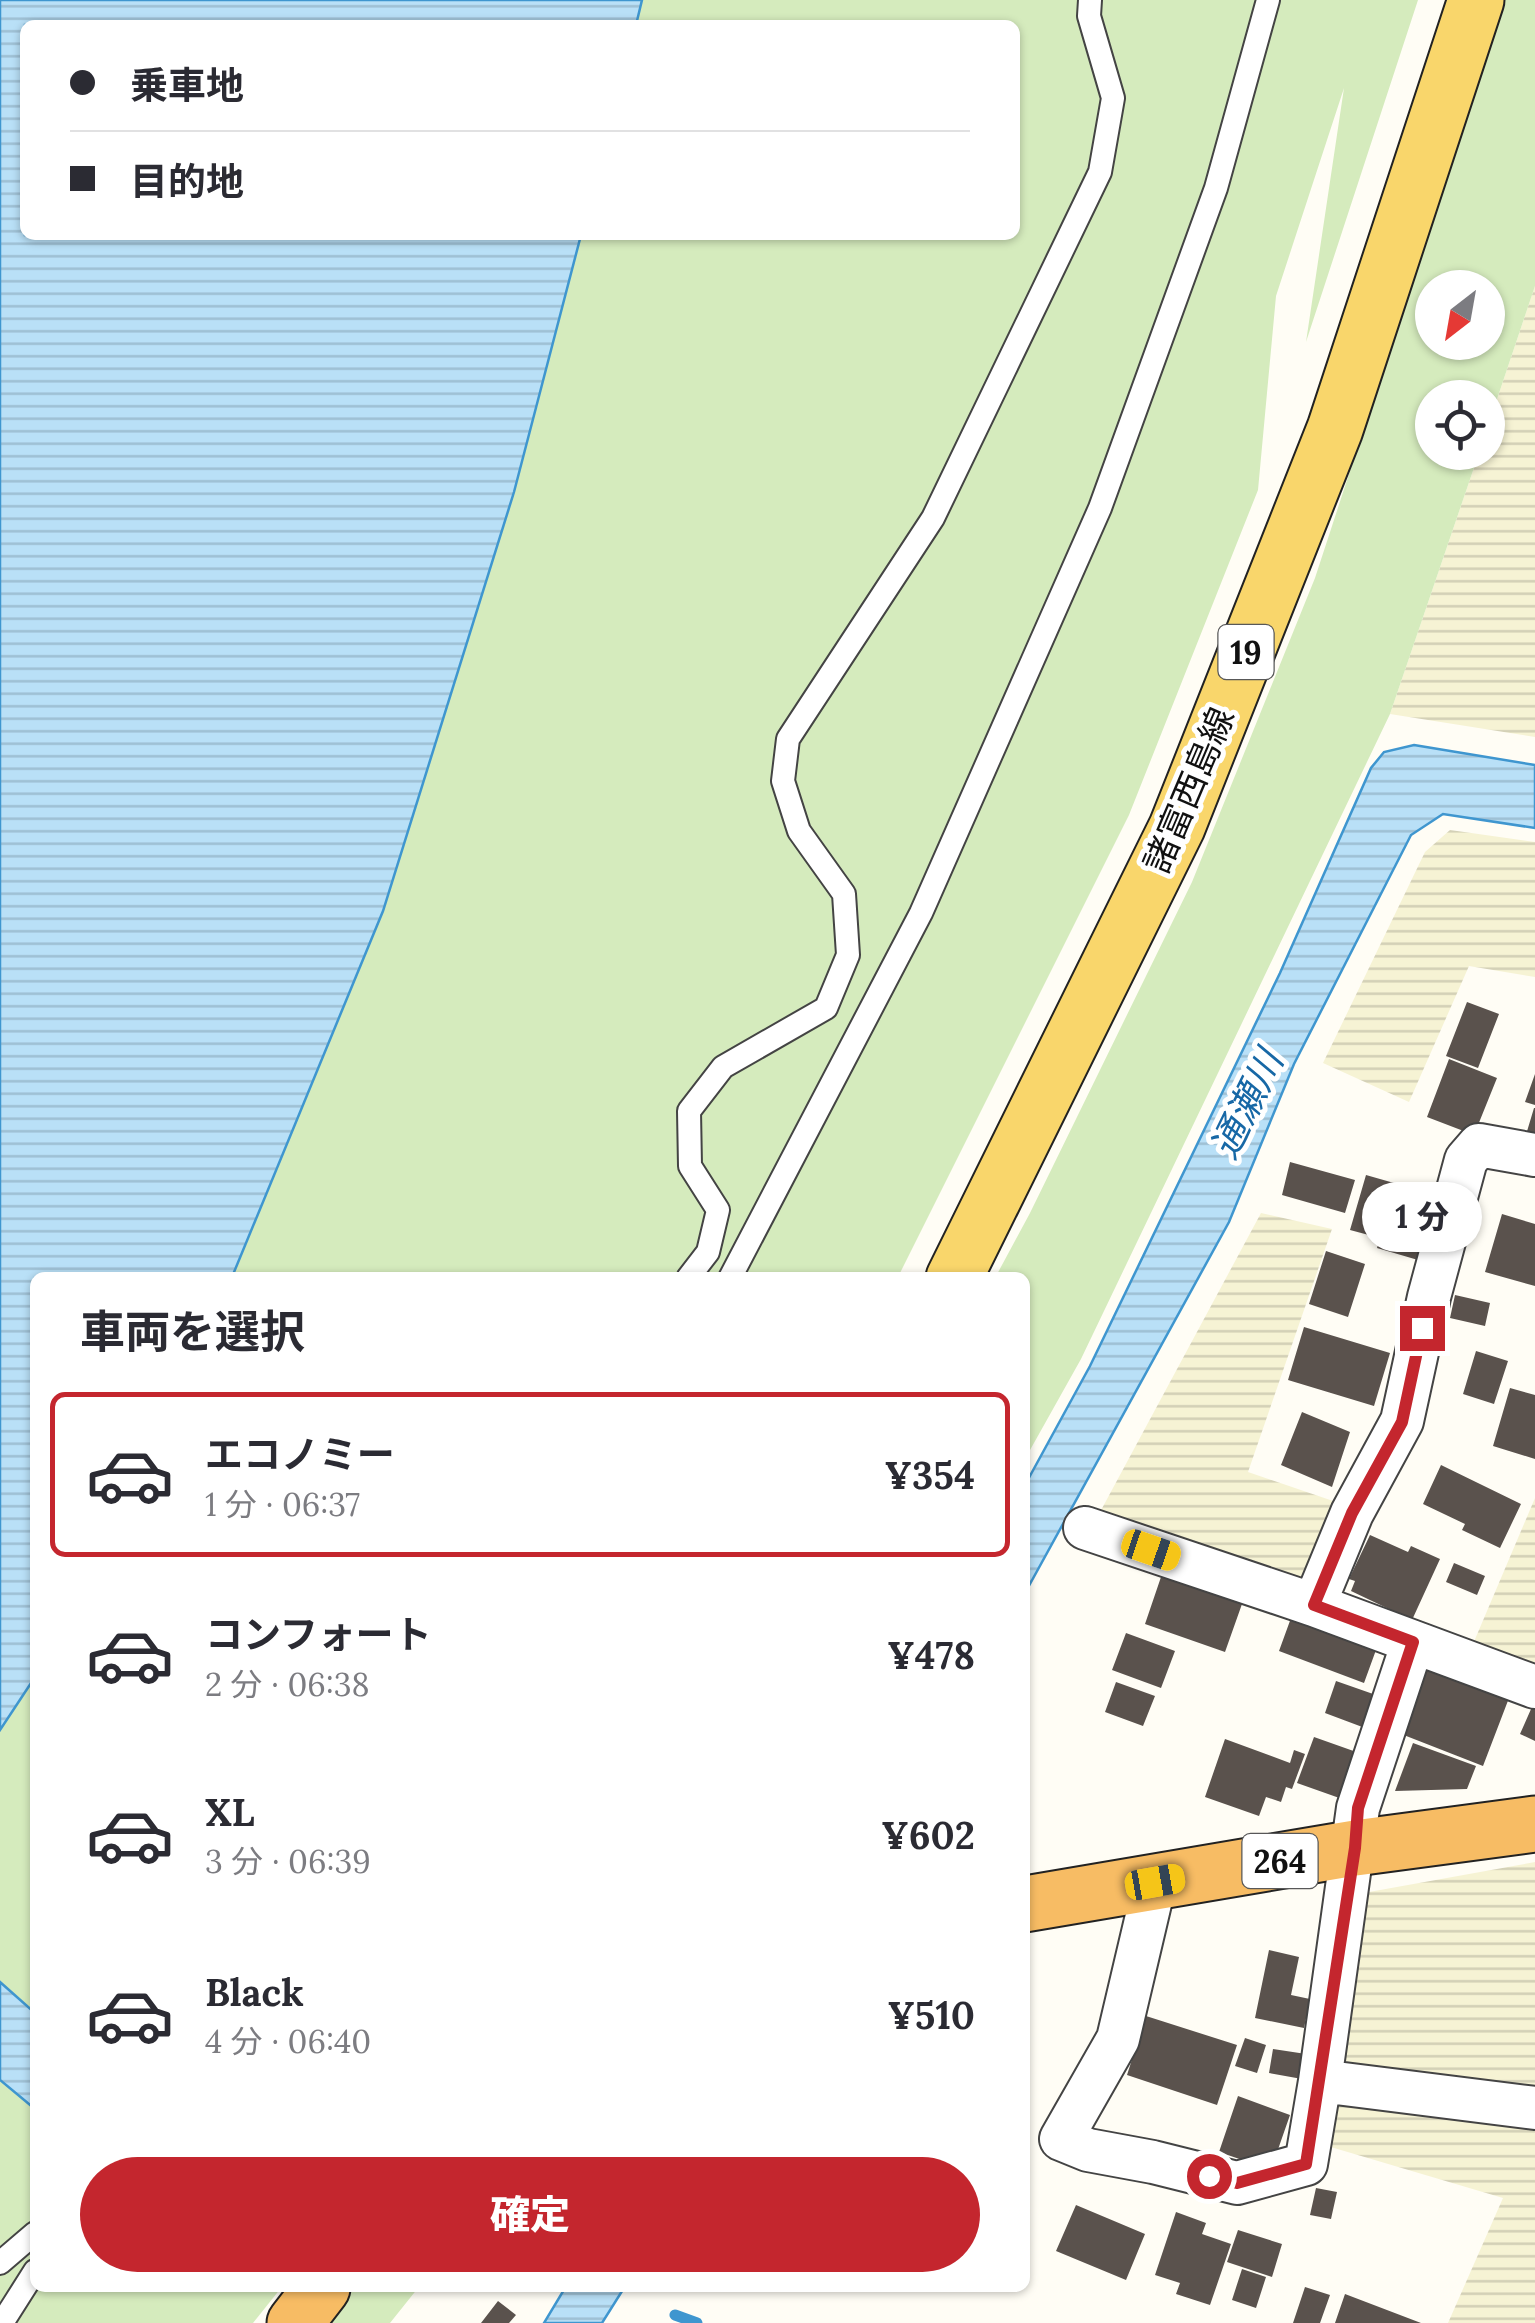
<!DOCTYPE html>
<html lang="ja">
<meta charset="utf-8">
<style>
:root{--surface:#fff;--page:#f7f7f7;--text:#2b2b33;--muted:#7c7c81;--line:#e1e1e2;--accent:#c4262e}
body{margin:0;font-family:Lora,"Noto Sans JP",serif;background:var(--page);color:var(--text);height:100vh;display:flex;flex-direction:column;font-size:38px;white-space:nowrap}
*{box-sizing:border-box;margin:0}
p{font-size:32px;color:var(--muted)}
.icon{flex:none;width:55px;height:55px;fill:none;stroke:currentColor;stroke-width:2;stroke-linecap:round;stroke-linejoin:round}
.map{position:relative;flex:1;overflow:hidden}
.side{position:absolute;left:30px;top:1272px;width:1000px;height:1020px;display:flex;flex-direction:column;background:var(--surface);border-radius:15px;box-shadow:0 2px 8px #0004}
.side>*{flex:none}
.guide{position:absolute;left:20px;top:20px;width:1000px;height:220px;border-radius:15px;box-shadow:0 2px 8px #0004;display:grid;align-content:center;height:220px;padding:0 50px;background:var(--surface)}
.needle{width:65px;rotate:211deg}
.buttons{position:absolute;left:1415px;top:270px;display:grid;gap:20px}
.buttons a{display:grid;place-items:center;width:90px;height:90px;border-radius:50%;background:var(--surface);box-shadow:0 2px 8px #0004;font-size:50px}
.end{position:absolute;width:45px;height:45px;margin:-22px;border:12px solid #c4262e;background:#fff;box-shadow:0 0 0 5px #fff}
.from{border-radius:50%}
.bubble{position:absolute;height:70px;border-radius:35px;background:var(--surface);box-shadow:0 2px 8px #0004;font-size:32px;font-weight:800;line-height:70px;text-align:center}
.car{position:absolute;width:30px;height:60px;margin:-30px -15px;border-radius:12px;box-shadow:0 0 8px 2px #0007;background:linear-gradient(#f5c518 24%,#345 0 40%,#f5c518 0 76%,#345 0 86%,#f5c518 0)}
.guide b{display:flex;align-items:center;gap:35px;height:95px;font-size:38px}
.guide b+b{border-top:2px solid var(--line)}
.guide i{width:25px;height:25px;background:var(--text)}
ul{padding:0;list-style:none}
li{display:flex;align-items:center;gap:30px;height:165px;margin:0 20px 15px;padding:0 30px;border:5px solid transparent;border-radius:15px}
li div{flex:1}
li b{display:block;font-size:38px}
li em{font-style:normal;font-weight:800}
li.on{border-color:var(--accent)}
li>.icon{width:90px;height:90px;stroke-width:1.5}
h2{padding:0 50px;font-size:45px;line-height:120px}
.button{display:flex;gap:20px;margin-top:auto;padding:20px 50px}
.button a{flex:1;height:115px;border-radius:60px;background:var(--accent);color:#fff;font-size:40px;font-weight:800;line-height:115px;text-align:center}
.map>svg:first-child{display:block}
.farmland{fill:url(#farmland-rules)}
.grass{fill:#d5ebbd;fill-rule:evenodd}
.water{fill:url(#water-rules);stroke:#3f96cf;stroke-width:2.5}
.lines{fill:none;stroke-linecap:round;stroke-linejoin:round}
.stream{stroke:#3f96cf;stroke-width:11}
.building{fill:#5a524d}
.service-casing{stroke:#444;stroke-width:26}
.minor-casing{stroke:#444;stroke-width:46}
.primary-casing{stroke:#222;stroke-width:59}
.trunk-casing{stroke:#222;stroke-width:59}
.service{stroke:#fff;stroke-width:22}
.minor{stroke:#fff;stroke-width:42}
.primary{stroke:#f9d66b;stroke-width:55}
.trunk{stroke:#f7bc64;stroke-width:55}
.route{stroke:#c4262e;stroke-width:12}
.labels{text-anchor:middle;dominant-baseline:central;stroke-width:10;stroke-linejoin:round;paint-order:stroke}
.shield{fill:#fff;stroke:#585858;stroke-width:2.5}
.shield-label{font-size:32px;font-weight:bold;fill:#111}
.street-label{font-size:35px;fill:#111;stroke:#fff}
.water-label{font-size:38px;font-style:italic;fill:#1768a6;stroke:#fff}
</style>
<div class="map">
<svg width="1535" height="2323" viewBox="0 0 1535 2323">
<defs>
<pattern id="farmland-rules" width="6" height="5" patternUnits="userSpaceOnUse" patternTransform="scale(2.5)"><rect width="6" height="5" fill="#f6f3d4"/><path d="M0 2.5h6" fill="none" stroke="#d2cfb5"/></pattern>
<pattern id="water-rules" width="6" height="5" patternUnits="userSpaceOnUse" patternTransform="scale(2.5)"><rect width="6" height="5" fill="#b9e0f7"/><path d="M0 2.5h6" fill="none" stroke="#9ebfd3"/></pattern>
</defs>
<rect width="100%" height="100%" fill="#fffdf5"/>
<path class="farmland" d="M 1535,286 L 1535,737 L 1390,714 L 1479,453 L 1488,452 L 1488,426 Z
M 1450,830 L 1535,842 L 1535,977 L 1469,966 L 1409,1102 L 1323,1063 L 1425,852 Z
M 1261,1213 L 1332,1229 L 1248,1472 L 1339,1503 L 1304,1583 L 1099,1514 Z
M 1535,1498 L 1535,1665 L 1473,1644 Z
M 1535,1862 L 1535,2323 L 1448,2323 L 1503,2198 L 1324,2145 L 1369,1892 Z"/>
<path class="grass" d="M 642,0 L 1418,0 L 1306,342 L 1344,88 L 1276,296 L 1258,490 L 1129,815 L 898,1277 L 232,1278 L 383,911 L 514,492 L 581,235 L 1015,235 L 1015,25 L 636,25 Z
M 1504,0 L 1535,0 L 1535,286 L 1488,426 L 1488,398 L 1432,398 L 1432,452 L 1479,453 L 1390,714 L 1081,1359 L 1025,1459 L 1025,1278 L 995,1278 L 1030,1213 L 1192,882 L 1315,578 ZM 1432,288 L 1488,288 L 1488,342 L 1432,342 Z
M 35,1677 L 35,2288 L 281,2288 L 253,2323 L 0,2323 L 0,1730 Z
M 354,2288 L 418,2288 L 390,2323 L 328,2323 Z"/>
<path class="water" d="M 0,0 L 642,0 L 636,25 L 25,25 L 25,235 L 581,235 L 514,492 L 383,911 L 232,1277 L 35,1278 L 35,1677 L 0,1730 Z
M 1414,745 L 1535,765 L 1535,828 L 1443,814 L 1411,835 L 1294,1064 L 1229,1222 L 1025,1593 L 1025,1485 L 1090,1366 L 1280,973 L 1371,768 L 1384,752 Z
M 0,1982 L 35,2013 L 35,2109 L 0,2080 Z
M 565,2288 L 624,2288 L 602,2323 L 544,2323 Z"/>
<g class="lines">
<path class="stream" d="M 675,2315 L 697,2323"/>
</g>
<path class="building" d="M 1467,1002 L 1499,1014 L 1478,1068 L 1446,1056 Z
M 1449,1059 L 1497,1078 L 1474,1135 L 1427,1117 Z
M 1535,1074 L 1535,1105 L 1525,1102 Z
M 1534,1108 L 1535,1108 L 1535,1142 L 1525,1138 Z
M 1290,1162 L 1355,1180 L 1345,1213 L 1282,1195 Z
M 1366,1175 L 1436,1195 L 1418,1260 L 1377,1248 L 1380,1238 L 1350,1230 Z
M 1502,1214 L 1535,1224 L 1535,1286 L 1485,1272 Z
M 1326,1251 L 1365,1264 L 1348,1317 L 1309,1304 Z
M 1455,1295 L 1490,1303 L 1485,1326 L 1450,1318 Z
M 1304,1327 L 1390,1353 L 1374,1406 L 1288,1380 Z
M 1476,1351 L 1508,1361 L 1494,1404 L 1463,1394 Z
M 1510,1388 L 1535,1395 L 1535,1459 L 1493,1446 Z
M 1302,1412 L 1350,1432 L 1332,1487 L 1281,1465 Z
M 1441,1465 L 1521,1504 L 1500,1548 L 1462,1530 L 1465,1524 L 1423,1504 Z
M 1370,1535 L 1408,1552 L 1411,1546 L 1440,1559 L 1412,1620 L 1351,1591 L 1355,1581 L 1349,1579 Z
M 1454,1563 L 1485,1576 L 1477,1595 L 1446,1582 Z
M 1161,1577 L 1242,1604 L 1225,1652 L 1145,1624 Z
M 1291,1618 L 1376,1650 L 1364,1683 L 1279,1651 Z
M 1126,1633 L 1175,1651 L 1161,1688 L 1112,1670 Z
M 1422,1665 L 1509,1698 L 1483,1766 L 1396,1732 Z
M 1336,1681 L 1376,1695 L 1365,1728 L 1325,1713 Z
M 1116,1682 L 1155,1696 L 1143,1726 L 1105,1712 Z
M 1535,1700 L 1535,1741 L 1520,1734 Z
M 1314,1737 L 1362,1754 L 1345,1800 L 1297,1783 Z
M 1225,1739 L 1290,1763 L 1294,1750 L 1305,1754 L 1292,1789 L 1286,1787 L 1281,1802 L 1266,1797 L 1259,1816 L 1205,1797 Z
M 1413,1743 L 1476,1766 L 1467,1789 L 1395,1791 Z
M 1269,1950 L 1299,1957 L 1291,1995 L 1310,1999 L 1304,2028 L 1255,2018 Z
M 1146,2016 L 1237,2045 L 1217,2105 L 1127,2075 Z
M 1245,2038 L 1266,2045 L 1257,2073 L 1235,2066 Z
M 1273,2049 L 1306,2054 L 1302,2079 L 1269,2073 Z
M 1238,2096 L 1290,2115 L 1275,2158 L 1261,2153 L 1257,2165 L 1219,2152 Z
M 1316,2188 L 1337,2192 L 1331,2219 L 1310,2215 Z
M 1076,2205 L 1145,2234 L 1126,2280 L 1056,2251 Z
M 1176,2212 L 1206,2223 L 1202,2234 L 1231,2244 L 1210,2305 L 1176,2294 L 1180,2283 L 1155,2275 Z
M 1238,2230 L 1282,2244 L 1272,2277 L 1227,2262 Z
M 1242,2269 L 1266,2277 L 1256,2308 L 1232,2300 Z
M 1305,2287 L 1330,2295 L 1320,2323 L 1293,2323 Z
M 1345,2294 L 1421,2323 L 1335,2323 Z
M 498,2301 L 516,2315 L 509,2323 L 481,2323 Z"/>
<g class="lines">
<defs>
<path id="service" d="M 688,1278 L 708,1252 L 718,1210 L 690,1166 L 689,1111 L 723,1067 L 826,1008 L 848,955 L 844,894 L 799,831 L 783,781 L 788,739 L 933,518 L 1100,172 L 1113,98 L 1089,16 L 1090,0
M 730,1278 L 921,913 L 1100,508 L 1216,188 L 1268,0
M 0,2263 L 35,2233
M 2,2323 L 35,2271"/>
<path id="minor" d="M 1085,1528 L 1314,1605 L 1535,1687
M 1314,1605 L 1352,1513 L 1402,1421 L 1429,1297 L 1466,1160 L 1479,1145 L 1535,1155
M 1413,1642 L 1358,1808 L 1320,2081 L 1535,2108
M 1155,1882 L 1118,2039 L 1061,2139 L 1088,2150 L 1153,2162 L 1237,2183 L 1306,2164 L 1320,2081"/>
<path id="primary" d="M 954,1278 L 1177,827 L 1335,429 L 1476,0"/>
<path id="trunk" d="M 1025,1904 L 1355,1848 L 1535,1824
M 295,2323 L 322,2288"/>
</defs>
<use href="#service" class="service-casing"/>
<use href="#minor" class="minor-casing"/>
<use href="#primary" class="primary-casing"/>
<use href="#trunk" class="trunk-casing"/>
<use href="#service" class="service"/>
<use href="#minor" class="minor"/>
<use href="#primary" class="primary"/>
<use href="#trunk" class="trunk"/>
</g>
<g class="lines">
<path class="route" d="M 1209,2176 L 1237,2183 L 1306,2164 L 1355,1848 L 1358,1808 L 1413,1642 L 1314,1605 L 1352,1513 L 1402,1422 L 1422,1328"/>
</g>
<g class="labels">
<g class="shield">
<rect x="1218.5" y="625" width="55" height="54" rx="8"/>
<rect x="1242.5" y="1834" width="75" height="54" rx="8"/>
</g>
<g class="shield-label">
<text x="1246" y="652">19</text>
<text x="1280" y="1861">264</text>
</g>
<g class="street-label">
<text transform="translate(1189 790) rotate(-67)">諸富西島線</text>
</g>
<g class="water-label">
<text transform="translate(1246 1104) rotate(-64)">通瀬川</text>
</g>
</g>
</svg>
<div class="buttons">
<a><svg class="needle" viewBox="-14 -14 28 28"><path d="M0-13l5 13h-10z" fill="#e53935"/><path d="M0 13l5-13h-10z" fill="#7c7c81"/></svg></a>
<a><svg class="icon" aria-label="locate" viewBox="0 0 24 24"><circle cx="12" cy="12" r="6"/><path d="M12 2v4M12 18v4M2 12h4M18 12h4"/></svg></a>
</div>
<i class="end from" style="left:1209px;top:2176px"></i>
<i class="end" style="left:1422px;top:1328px"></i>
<div class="bubble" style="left:1362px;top:1182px;width:120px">1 分</div>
<i class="car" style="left:1151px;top:1550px;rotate:109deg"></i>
<i class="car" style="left:1155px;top:1882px;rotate:80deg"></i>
<div class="guide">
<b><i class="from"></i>乗車地</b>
<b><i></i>目的地</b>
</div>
<section class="side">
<h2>車両を選択</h2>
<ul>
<li class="on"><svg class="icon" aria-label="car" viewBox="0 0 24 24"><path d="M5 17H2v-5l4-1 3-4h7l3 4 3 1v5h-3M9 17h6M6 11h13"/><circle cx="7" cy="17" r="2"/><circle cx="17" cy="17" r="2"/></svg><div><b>エコノミー</b><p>1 分 · 06:37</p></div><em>¥354</em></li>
<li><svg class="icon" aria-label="car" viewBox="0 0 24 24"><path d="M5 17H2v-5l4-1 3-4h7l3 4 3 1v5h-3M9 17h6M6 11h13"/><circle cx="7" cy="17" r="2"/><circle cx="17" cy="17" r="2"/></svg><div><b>コンフォート</b><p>2 分 · 06:38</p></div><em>¥478</em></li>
<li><svg class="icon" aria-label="car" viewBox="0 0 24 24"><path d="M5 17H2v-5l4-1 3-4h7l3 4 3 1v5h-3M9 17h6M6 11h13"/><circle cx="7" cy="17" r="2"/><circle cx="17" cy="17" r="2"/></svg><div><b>XL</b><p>3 分 · 06:39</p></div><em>¥602</em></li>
<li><svg class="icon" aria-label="car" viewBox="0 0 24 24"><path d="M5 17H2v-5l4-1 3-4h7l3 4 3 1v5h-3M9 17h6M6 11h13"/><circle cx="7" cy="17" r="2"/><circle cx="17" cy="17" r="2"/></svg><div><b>Black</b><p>4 分 · 06:40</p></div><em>¥510</em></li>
</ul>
<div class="button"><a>確定</a></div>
</section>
</div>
